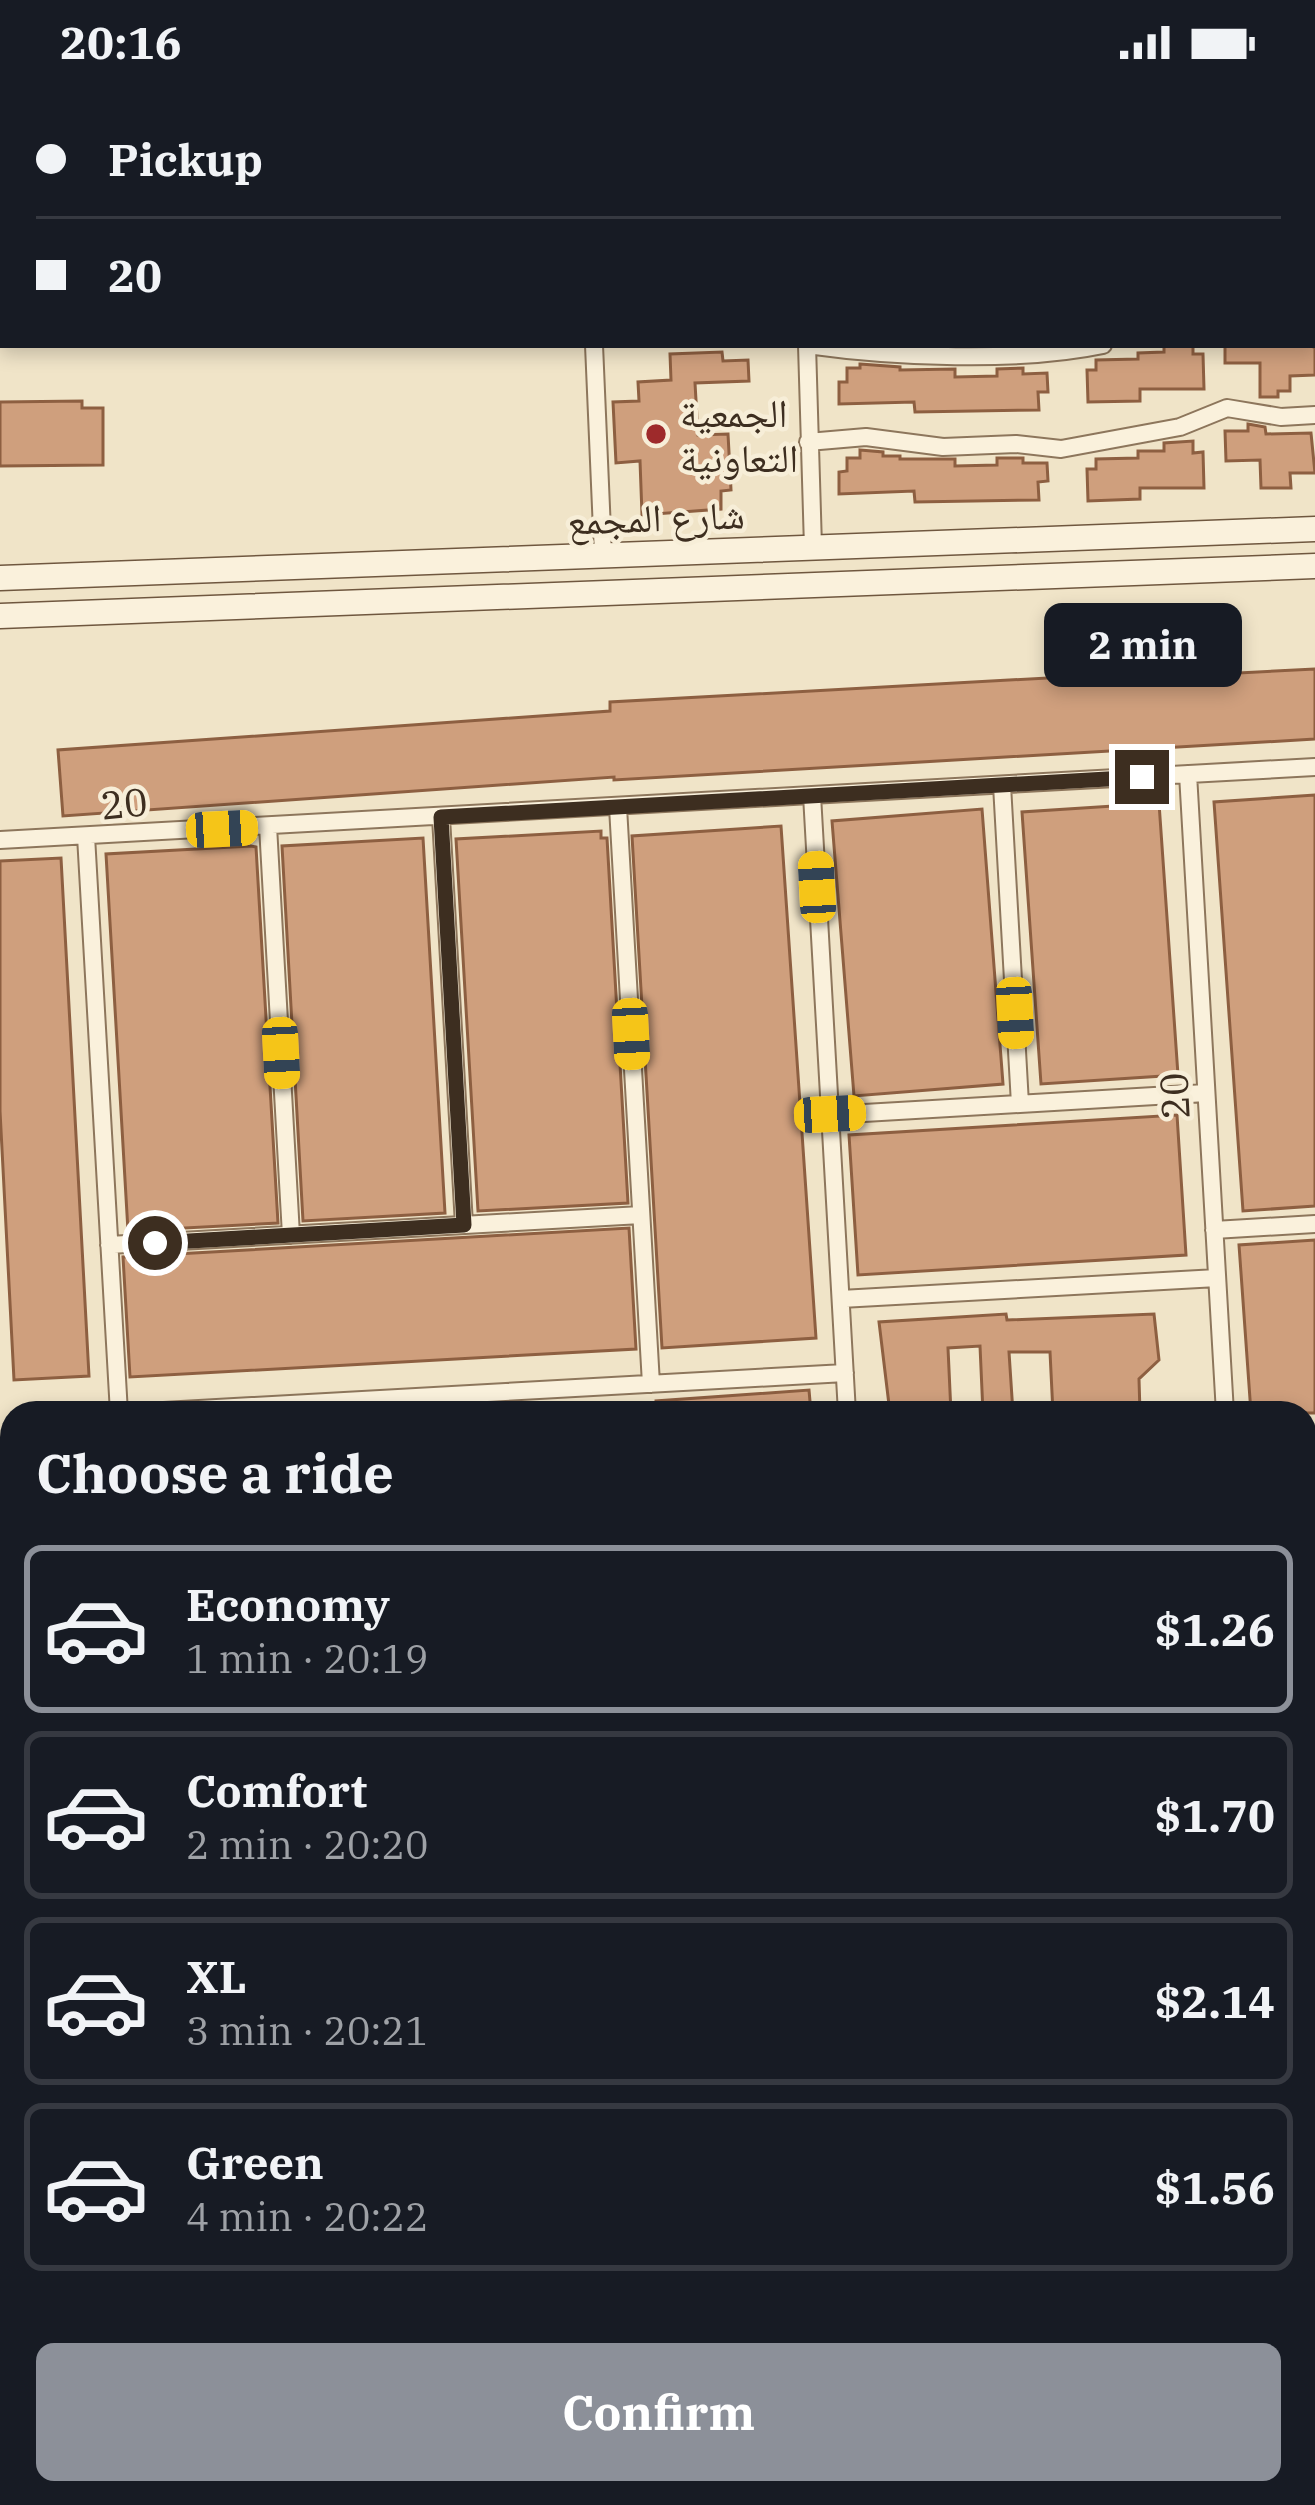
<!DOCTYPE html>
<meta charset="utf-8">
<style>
:root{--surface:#171b24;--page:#242831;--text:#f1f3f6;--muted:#9ea1a6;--line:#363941;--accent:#8c9099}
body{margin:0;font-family:"IBM Plex Serif","Noto Naskh Arabic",serif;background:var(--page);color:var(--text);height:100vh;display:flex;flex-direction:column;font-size:45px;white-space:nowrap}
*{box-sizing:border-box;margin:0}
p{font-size:39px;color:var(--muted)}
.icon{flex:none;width:66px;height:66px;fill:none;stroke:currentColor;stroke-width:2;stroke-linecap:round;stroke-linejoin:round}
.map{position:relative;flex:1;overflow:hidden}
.panel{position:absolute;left:0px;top:1317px;width:1317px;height:1104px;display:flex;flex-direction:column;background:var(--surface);border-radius:36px 36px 0 0;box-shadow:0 6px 18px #0003}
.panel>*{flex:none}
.hud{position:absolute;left:0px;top:0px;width:1317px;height:264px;box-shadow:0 6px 18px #0003;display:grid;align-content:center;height:264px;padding:0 36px;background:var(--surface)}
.end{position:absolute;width:54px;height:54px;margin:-27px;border:15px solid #3d2e20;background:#fff;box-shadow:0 0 0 6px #fff}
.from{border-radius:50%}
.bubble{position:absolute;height:84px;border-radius:18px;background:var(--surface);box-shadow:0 6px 18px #0003;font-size:39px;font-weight:700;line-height:84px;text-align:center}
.car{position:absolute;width:36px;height:72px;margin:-36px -18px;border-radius:15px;box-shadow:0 0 9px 3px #0007;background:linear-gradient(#f5c518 24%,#345 0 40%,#f5c518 0 76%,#345 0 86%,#f5c518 0)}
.hud b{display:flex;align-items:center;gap:42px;height:114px;font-size:45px}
.hud b+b{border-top:3px solid var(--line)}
.hud i{width:30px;height:30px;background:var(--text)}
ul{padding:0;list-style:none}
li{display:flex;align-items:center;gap:36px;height:168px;margin:0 24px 18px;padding:0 12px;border:6px solid var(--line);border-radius:18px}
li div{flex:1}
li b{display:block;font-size:45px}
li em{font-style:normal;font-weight:700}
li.on{border-color:var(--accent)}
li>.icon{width:108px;height:108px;stroke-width:1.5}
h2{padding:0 36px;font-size:54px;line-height:144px}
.action{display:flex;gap:24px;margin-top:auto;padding:24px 36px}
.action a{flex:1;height:138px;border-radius:18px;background:var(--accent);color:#fff;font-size:48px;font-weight:700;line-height:138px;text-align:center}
.status{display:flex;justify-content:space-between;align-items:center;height:84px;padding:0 60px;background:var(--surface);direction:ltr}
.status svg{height:33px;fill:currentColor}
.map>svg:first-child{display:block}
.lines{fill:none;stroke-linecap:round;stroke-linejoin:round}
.canal{stroke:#a9c4bc;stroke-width:21}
.building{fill:#cf9f7d;stroke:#8d5f41;stroke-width:3}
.street-casing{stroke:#8d765c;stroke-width:20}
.secondary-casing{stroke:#6f573f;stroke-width:27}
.street{stroke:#faf1dc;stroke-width:16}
.secondary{stroke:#faf1dc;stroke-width:24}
.route{stroke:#3d2e20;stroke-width:15}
.poi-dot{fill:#9e2a2b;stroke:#f7eed8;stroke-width:4.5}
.labels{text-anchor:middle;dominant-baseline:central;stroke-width:9;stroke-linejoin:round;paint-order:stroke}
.poi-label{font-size:39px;fill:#3d2e20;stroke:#f7eed8;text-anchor:start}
.street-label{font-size:39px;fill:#3d2e20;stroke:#f7eed8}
</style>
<div class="status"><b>20:16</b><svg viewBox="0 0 49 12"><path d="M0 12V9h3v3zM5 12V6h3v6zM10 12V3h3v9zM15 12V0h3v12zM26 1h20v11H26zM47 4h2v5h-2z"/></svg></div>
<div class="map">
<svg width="1315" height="2421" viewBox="0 0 1315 2421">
<rect width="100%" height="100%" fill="#f0e4c8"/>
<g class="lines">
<path class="canal" d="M 0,1846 L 12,1905
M 96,2409 L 98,2421"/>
</g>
<path class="building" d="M 1164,261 L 1193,261 L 1193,270 L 1203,270 L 1204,305 L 1140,305 L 1140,317 L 1088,318 L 1087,286 L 1096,286 L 1096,276 L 1138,275 L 1138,269 L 1164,268 Z
M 1225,261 L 1310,261 L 1315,264 L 1315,291 L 1290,292 L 1290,307 L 1278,307 L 1278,313 L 1260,313 L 1260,279 L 1225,279 Z
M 722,268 L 723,277 L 748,276 L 749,297 L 695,299 L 698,351 L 728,350 L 731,406 L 721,407 L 721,425 L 642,431 L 640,377 L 616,379 L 613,318 L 639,317 L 638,298 L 671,296 L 670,270 Z
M 860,280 L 900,283 L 900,286 L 955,285 L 955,293 L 997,292 L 997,285 L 1023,284 L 1023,290 L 1047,289 L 1048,308 L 1038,308 L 1039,326 L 915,328 L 914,318 L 839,320 L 839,298 L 847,298 L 847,284 L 860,284 Z
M 82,317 L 82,324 L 103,324 L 103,381 L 0,382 L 0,318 Z
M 1248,340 L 1265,343 L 1266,350 L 1311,349 L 1315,389 L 1290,389 L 1291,404 L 1261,404 L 1260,376 L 1226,377 L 1225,347 L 1248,347 Z
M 1193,357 L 1193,369 L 1203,368 L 1204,404 L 1140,404 L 1140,415 L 1088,417 L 1087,385 L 1096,385 L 1096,375 L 1138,374 L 1138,367 L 1164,367 L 1164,359 Z
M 860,366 L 883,368 L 883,372 L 900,372 L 900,375 L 955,375 L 955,382 L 997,381 L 997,374 L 1023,374 L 1023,379 L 1047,379 L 1048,397 L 1038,398 L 1039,416 L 915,418 L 914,407 L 839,410 L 839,388 L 847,387 L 847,374 L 860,374 Z
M 1315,585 L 1315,655 L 614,696 L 614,693 L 63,732 L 58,666 L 610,627 L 610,618 L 1065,593 L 1065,598 Z
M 1315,711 L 1315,1122 L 1243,1127 L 1214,718 Z
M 1159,719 L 1178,991 L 1041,1000 L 1022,728 Z
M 982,725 L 1003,1000 L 854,1012 L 832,737 Z
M 781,742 L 816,1254 L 662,1264 L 632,752 Z
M 601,747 L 601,754 L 607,754 L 628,1119 L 478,1127 L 456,755 Z
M 423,754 L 445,1129 L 303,1137 L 282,762 Z
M 251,762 L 256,763 L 278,1139 L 128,1147 L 106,770 Z
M 61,774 L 89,1292 L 14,1296 L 0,1027 L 0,777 Z
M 1177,1031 L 1186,1171 L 858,1191 L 849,1051 Z
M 629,1144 L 636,1265 L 130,1293 L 123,1173 Z
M 1315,1156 L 1315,1329 L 1251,1329 L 1239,1161 Z
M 1006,1230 L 1007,1236 L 1154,1230 L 1159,1276 L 1139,1295 L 1140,1329 L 1053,1329 L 1050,1268 L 1009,1268 L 1013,1329 L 983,1329 L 980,1262 L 948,1264 L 951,1329 L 890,1329 L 879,1238 Z
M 809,1306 L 811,1329 L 656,1329 L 656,1317 Z"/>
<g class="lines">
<defs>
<path id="street" d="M 270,0 L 270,3
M 409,0 L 433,3
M 500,0 L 500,3
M 977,0 L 977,3
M 1273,0 L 1273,3
M 543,3 L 608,3
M 667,3 L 668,0
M 1314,40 L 1315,40
M 1314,143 L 1315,143
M 1314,231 L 1315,231
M 594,261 L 603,470
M 808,358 L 866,353 L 943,363 L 1016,360 L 1061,365 L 1180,343 L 1227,324 L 1281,333 L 1315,331
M 813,463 L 807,261 C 893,273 1018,279 1103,261
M 1188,690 L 1225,1329
M 1002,701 L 1020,1020
M 812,711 L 847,1329
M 618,723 L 651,1300
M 441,733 L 464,1141
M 268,742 L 291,1151
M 86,752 L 119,1329
M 0,756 L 1315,683
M 830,1031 L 1206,1009
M 1214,1146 L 1315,1140
M 109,1161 L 641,1131
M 841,1215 L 1217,1194
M 128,1329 L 845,1289
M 1305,1590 L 1315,1589
M 1305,1782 L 1315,1781
M 356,2409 L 357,2421
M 908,2409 L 909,2421
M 1099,2409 L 1099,2421
M 1290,2409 L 1291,2421"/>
<path id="secondary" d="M 0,494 L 1315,445
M 0,532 L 1315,482
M 1305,2186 L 1315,2184
M 1305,2231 L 1315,2230
M 173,2409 L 193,2417 L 241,2409"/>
</defs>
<use href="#street" class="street-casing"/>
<use href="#secondary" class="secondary-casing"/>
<use href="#street" class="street"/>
<use href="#secondary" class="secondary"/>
</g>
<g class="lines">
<path class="route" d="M 155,1159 L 464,1141 L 441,733 L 1142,693"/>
</g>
<circle class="poi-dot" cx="656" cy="350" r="12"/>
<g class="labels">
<g class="poi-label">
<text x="680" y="328">الجمعية<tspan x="680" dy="45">التعاونية</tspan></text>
</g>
<g class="street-label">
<text transform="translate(656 433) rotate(-2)">شارع المجمع</text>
<text transform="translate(124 719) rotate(-6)">20</text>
<text transform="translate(1174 1012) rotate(-93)">20</text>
</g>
</g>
</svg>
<i class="end from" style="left:155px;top:1159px"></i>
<i class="end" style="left:1142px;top:693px"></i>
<div class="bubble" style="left:1044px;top:519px;width:198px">2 min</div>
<i class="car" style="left:222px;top:745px;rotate:87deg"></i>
<i class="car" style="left:817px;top:803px;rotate:357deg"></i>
<i class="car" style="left:1015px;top:929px;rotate:177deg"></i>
<i class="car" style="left:631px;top:950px;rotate:177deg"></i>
<i class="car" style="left:281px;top:969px;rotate:177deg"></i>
<i class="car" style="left:830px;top:1030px;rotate:87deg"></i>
<div class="hud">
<b><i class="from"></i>Pickup</b>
<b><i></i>20</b>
</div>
<section class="panel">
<h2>Choose a ride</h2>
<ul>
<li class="on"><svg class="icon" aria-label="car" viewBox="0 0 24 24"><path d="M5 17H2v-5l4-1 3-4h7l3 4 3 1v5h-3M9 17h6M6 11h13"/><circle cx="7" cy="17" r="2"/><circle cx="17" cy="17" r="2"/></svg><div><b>Economy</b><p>1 min · 20:19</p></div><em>$1.26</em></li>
<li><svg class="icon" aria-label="car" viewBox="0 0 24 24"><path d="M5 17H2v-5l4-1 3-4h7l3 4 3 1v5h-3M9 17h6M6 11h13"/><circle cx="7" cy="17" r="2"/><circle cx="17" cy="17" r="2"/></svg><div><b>Comfort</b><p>2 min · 20:20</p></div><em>$1.70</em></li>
<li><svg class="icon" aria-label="car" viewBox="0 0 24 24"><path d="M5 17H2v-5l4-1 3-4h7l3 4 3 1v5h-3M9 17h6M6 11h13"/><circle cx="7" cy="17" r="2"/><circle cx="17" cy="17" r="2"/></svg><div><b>XL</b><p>3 min · 20:21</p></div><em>$2.14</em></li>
<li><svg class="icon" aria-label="car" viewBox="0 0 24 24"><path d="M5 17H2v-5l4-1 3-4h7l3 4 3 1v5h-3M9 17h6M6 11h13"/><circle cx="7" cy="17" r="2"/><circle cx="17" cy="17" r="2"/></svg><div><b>Green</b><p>4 min · 20:22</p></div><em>$1.56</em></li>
</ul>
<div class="action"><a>Confirm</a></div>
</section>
</div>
